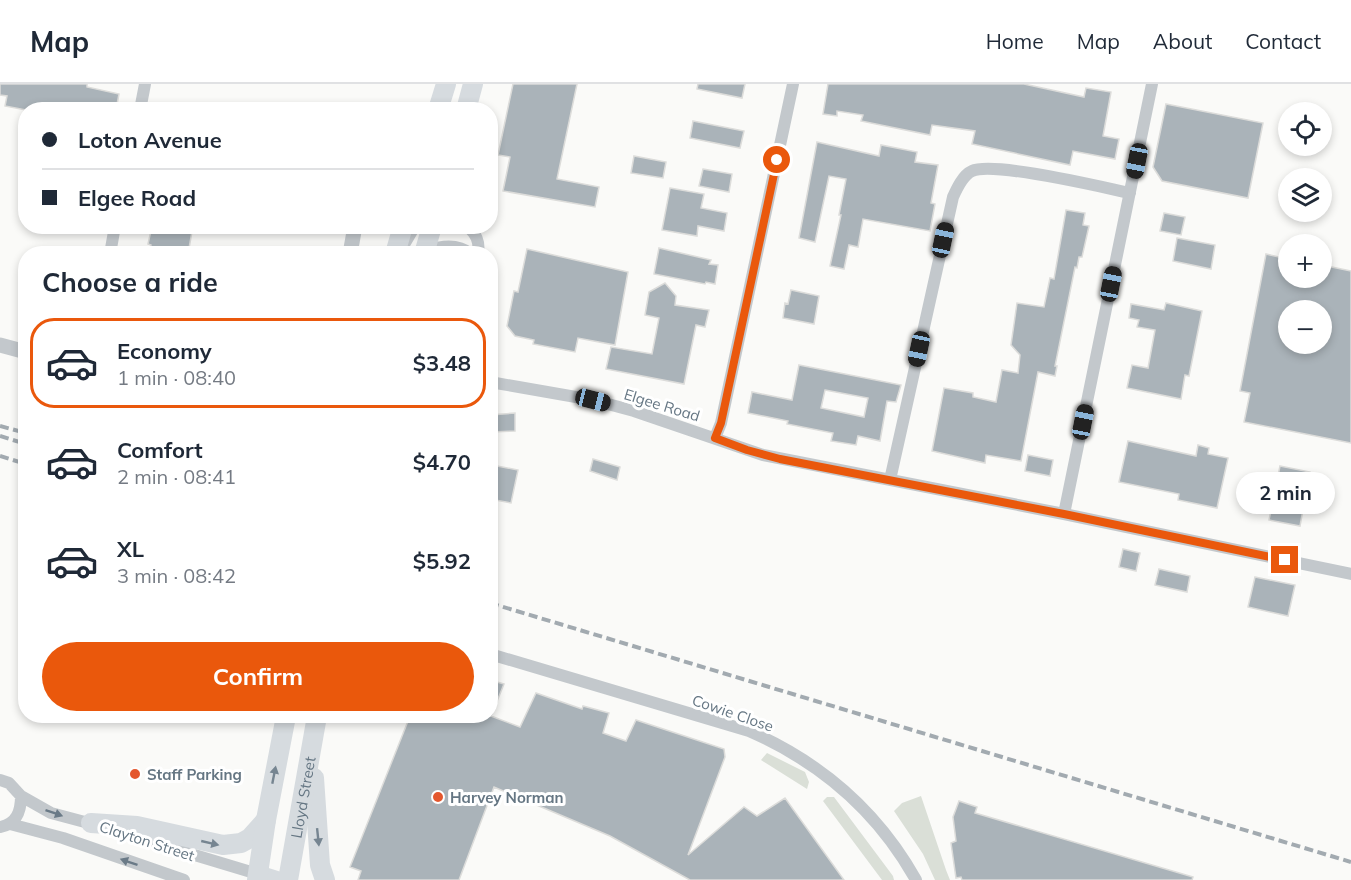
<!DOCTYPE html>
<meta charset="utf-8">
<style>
:root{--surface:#fff;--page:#f2f2f3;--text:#1f2937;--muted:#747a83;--line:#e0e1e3;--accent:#ea580c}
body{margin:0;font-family:Mulish,sans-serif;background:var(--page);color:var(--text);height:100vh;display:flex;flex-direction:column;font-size:22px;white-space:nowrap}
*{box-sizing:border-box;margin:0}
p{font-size:20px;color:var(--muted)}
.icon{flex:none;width:33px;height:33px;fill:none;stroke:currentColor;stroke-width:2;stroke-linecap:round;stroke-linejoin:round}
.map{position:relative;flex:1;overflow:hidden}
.details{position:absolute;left:18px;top:162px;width:480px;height:477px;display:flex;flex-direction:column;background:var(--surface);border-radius:24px;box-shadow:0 3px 9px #0003}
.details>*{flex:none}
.hud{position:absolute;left:18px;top:18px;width:480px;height:132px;border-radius:24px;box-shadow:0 3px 9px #0003;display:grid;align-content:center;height:132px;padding:0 24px;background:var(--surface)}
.tools{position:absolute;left:1278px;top:18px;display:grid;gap:12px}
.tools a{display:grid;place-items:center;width:54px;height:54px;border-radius:50%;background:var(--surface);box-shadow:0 3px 9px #0003;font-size:30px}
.end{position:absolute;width:27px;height:27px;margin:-14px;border:8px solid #ea580c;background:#fff;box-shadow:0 0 0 3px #fff}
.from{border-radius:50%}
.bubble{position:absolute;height:42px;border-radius:21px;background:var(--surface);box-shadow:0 3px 9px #0003;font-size:20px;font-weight:700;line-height:42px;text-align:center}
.car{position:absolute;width:18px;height:36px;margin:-18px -9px;border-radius:8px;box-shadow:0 0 4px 2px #0007;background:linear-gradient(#222 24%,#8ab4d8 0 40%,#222 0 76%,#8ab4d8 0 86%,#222 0)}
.hud b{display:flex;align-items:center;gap:21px;height:57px;font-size:22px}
.hud b+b{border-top:2px solid var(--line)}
.hud i{width:15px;height:15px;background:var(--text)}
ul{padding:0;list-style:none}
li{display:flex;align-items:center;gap:18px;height:90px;margin:0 12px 9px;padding:0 12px;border:3px solid transparent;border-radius:24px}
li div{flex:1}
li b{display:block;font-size:22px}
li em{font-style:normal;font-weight:700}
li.on{border-color:var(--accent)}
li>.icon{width:54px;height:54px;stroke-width:1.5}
h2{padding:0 24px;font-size:27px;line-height:72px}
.button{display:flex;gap:12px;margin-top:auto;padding:12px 24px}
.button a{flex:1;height:69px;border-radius:36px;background:var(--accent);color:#fff;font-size:24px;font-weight:700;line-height:69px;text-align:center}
header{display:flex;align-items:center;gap:36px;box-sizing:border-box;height:84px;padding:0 30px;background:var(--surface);border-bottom:2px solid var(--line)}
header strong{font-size:28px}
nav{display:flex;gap:33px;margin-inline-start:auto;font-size:21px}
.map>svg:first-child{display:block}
.grass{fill:#dadfd7}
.building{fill:#aab3b9;stroke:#dcdcda;stroke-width:1.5;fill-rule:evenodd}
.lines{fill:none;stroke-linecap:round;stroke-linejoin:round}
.minor{stroke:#c3c8cc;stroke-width:12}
.tertiary{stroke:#c3c8cc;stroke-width:15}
.secondary{stroke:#d6dbdf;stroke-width:18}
.primary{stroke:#d6dbdf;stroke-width:20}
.rail{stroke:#a2aab0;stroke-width:4;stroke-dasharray:9 4.5;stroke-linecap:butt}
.oneway{fill:#768591}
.oneway2{fill:#6a7a87}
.route{stroke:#ea580c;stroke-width:8}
.poi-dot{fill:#e4572e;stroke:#fff;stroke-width:2}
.labels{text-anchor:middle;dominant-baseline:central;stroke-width:6;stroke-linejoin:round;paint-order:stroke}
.street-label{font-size:15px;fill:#657683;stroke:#fff}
.poi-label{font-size:15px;font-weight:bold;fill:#657683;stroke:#fff;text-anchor:start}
</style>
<header>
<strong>Map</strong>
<nav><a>Home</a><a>Map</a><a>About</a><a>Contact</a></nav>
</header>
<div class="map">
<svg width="1351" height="796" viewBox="0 0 1351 796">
<rect width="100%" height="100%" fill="#fafaf8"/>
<path class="grass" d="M 767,669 L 805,688 L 809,698 L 807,705 L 761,676 Z
M 921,712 L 946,786 L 950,796 L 935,796 L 923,770 L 894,727 L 902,719 Z
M 827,713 L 834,713 L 893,792 L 894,796 L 882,796 L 823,717 Z"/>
<path class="building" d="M 0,0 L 87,0 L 87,3 L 119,10 L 116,26 L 26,26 L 5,22 L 7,12 L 0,11 Z
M 513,0 L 577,0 L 557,95 L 599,103 L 595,123 L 503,107 L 510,73 L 498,71 Z
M 698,0 L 745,0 L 742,14 L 697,5 Z
M 828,0 L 1024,0 L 1084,13 L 1086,4 L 1111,8 L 1103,52 L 1119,55 L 1115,75 L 1073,67 L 1070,81 L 972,60 L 975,47 L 932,41 L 930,51 L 861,37 L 863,31 L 837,27 L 837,32 L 823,30 Z
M 1166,20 L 1263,39 L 1248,114 L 1162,97 L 1153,83 Z
M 693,37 L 744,47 L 740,64 L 690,54 Z
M 817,58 L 879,72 L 881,61 L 917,68 L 915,78 L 938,81 L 931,119 L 935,120 L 930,147 L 863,135 L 858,163 L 849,161 L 844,185 L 830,182 L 841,131 L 839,131 L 846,95 L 829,92 L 815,158 L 799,154 Z
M 634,72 L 666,78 L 663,94 L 631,89 Z
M 703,85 L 732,90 L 729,108 L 699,102 Z
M 670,104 L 704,110 L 701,124 L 727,129 L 724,147 L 698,142 L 697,152 L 662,146 Z
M 1066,126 L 1085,129 L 1083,141 L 1089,142 L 1082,173 L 1079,173 L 1077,184 L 1075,183 L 1055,282 L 1057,282 L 1055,292 L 1038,288 L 1021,377 L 986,371 L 985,379 L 932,367 L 944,304 L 973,309 L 973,313 L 996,318 L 1002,286 L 1018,289 L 1020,271 L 1011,261 L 1017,219 L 1044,223 L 1050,194 L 1054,195 Z
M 1164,129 L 1185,133 L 1181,151 L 1160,147 Z
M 152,142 L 193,142 L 188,170 L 149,170 L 151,161 L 148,160 Z
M 1177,154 L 1215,161 L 1211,185 L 1173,177 Z
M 659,164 L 711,176 L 709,180 L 718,181 L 715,200 L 706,198 L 705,200 L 654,190 Z
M 527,165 L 628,188 L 615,261 L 578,254 L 575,268 L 533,260 L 534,256 L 515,252 L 507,242 L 514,207 L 518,208 Z
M 1266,170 L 1288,175 L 1288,194 L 1322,194 L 1322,181 L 1351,187 L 1351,359 L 1244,338 L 1250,309 L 1240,307 ZM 1288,226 L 1322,226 L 1322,260 L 1288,260 Z
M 665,199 L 676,212 L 675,221 L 709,226 L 705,243 L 696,241 L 684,300 L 606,285 L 611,263 L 652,270 L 659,234 L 645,231 L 649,208 Z
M 791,206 L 819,212 L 814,240 L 783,234 L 785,219 L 788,220 Z
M 1166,219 L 1202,227 L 1189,292 L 1185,291 L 1181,315 L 1127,304 L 1132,281 L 1148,284 L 1155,246 L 1137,243 L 1139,236 L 1129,234 L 1131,220 L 1164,226 Z
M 799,281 L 901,301 L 896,318 L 887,317 L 880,357 L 858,352 L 856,361 L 831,357 L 833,349 L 787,340 L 788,337 L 748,329 L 752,308 L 792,316 ZM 825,306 L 868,314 L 864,333 L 821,324 Z
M 515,329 L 515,347 L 490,348 L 490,331 Z
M 1128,357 L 1196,372 L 1198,361 L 1209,364 L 1208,370 L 1228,374 L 1217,424 L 1178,416 L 1179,410 L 1119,398 Z
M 1028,371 L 1053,376 L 1050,392 L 1025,387 Z
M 593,375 L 620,383 L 617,396 L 590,387 Z
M 497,382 L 518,386 L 511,419 L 490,415 Z
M 1280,382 L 1310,388 L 1300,442 L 1269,436 Z
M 1123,465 L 1140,469 L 1136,487 L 1119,483 Z
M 1159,485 L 1190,492 L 1187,508 L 1155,501 Z
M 1255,493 L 1295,501 L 1288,532 L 1248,523 Z
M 490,596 L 504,600 L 491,632 L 520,643 L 536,609 L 582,625 L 583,622 L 609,629 L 603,649 L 626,657 L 636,636 L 724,665 L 725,673 L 688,771 L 744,723 L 757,732 L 785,714 L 844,796 L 690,796 L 610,752 L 494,703 L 459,796 L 358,796 L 361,787 L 350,783 L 410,632 L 490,632 Z
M 959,717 L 977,723 L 975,729 L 1193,793 L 1192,796 L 962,796 L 961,793 L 956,794 L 951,759 L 956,757 L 953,733 Z"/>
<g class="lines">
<path class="minor" d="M 140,26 L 145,0
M 467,142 C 476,150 480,157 478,170
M 402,164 L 415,142
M 425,167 C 441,162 457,159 471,170
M 110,170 L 115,142
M 490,298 L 593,316 L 634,327 L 763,371 L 1064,430 L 1351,490
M 715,354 L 721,339 L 793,0
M 890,396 L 953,113 C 957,104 963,91 972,87 C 993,77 1101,103 1130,109
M 1064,430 L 1152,0
M 490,570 L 749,647 C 820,678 878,728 916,796
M 0,696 L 9,699 L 21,712 C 21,727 17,740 0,743
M 21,712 L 51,729 L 96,741
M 10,740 L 63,754 L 184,796
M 115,747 L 258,790"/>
<path class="tertiary" d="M 350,170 L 355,142
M 0,261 L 26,268"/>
<path class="secondary" d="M 258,790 L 277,796"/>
<g class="primary">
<path d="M 438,26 L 446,0"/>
<path d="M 466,26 L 473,0"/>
<path d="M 395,170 L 403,142"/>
<path d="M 424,170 L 432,142"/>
<path d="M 314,694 L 320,781 L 325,796"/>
<path d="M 91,739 L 137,742 L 223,761 L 241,759 L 250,754 L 266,736"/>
<path d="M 257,796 L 266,736 L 286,632"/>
<path id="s1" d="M 288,796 L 317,632"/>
</g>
<path class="rail" d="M 0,342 L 26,349
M 0,352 L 26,360
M 0,372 L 26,380
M 490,519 L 1351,778"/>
</g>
<defs><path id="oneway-solid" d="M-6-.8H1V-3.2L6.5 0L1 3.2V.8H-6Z" transform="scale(1.5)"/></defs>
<g class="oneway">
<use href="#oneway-solid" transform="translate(274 691) rotate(-79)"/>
<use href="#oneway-solid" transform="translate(318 753) rotate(84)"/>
<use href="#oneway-solid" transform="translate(210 759) rotate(13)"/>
</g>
<g class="oneway2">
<use href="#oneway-solid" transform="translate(54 729) rotate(19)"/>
<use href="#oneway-solid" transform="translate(129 778) rotate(-161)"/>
</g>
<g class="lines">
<path class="route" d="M 777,76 L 721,339 L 715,354 L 747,366 L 780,375 L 1064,430 L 1285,476"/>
</g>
<g class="poi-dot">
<circle cx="135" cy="690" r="6"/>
<circle cx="438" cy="713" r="6"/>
</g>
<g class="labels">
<g class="street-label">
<text transform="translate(662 321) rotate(17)">Elgee Road</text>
<text transform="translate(733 629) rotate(19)">Cowie Close</text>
<text stroke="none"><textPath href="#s1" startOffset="84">Lloyd Street</textPath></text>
<text transform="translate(147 757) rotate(18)">Clayton Street</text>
</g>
<g class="poi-label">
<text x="147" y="690">Staff Parking</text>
<text x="450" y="713">Harvey Norman</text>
</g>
</g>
</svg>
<div class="tools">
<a><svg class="icon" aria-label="locate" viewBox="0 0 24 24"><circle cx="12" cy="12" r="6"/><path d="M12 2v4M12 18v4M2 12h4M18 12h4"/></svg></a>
<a><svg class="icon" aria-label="layers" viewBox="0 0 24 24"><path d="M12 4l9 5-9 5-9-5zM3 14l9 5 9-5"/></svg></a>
<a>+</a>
<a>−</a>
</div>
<i class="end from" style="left:777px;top:76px"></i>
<i class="end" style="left:1285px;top:476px"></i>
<div class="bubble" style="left:1236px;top:388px;width:99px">2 min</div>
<i class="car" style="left:1137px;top:77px;rotate:191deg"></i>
<i class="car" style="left:943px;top:156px;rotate:12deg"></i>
<i class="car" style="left:1111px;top:200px;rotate:11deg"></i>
<i class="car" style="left:919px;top:265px;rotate:192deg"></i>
<i class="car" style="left:593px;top:316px;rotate:104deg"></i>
<i class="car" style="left:1083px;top:338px;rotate:11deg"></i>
<div class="hud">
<b><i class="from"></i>Loton Avenue</b>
<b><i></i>Elgee Road</b>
</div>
<section class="details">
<h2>Choose a ride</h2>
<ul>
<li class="on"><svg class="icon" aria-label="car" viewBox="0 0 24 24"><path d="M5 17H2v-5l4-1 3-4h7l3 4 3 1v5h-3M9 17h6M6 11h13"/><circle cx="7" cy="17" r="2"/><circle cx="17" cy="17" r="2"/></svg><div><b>Economy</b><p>1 min · 08:40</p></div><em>$3.48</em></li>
<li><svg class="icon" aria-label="car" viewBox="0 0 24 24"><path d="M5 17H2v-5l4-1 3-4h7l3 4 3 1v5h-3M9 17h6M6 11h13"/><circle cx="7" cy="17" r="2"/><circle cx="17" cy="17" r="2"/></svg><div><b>Comfort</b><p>2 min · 08:41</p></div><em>$4.70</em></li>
<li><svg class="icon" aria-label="car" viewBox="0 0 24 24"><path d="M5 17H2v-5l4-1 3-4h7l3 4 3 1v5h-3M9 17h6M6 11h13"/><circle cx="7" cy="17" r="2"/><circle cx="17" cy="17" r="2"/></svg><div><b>XL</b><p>3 min · 08:42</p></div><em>$5.92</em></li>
</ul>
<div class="button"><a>Confirm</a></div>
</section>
</div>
